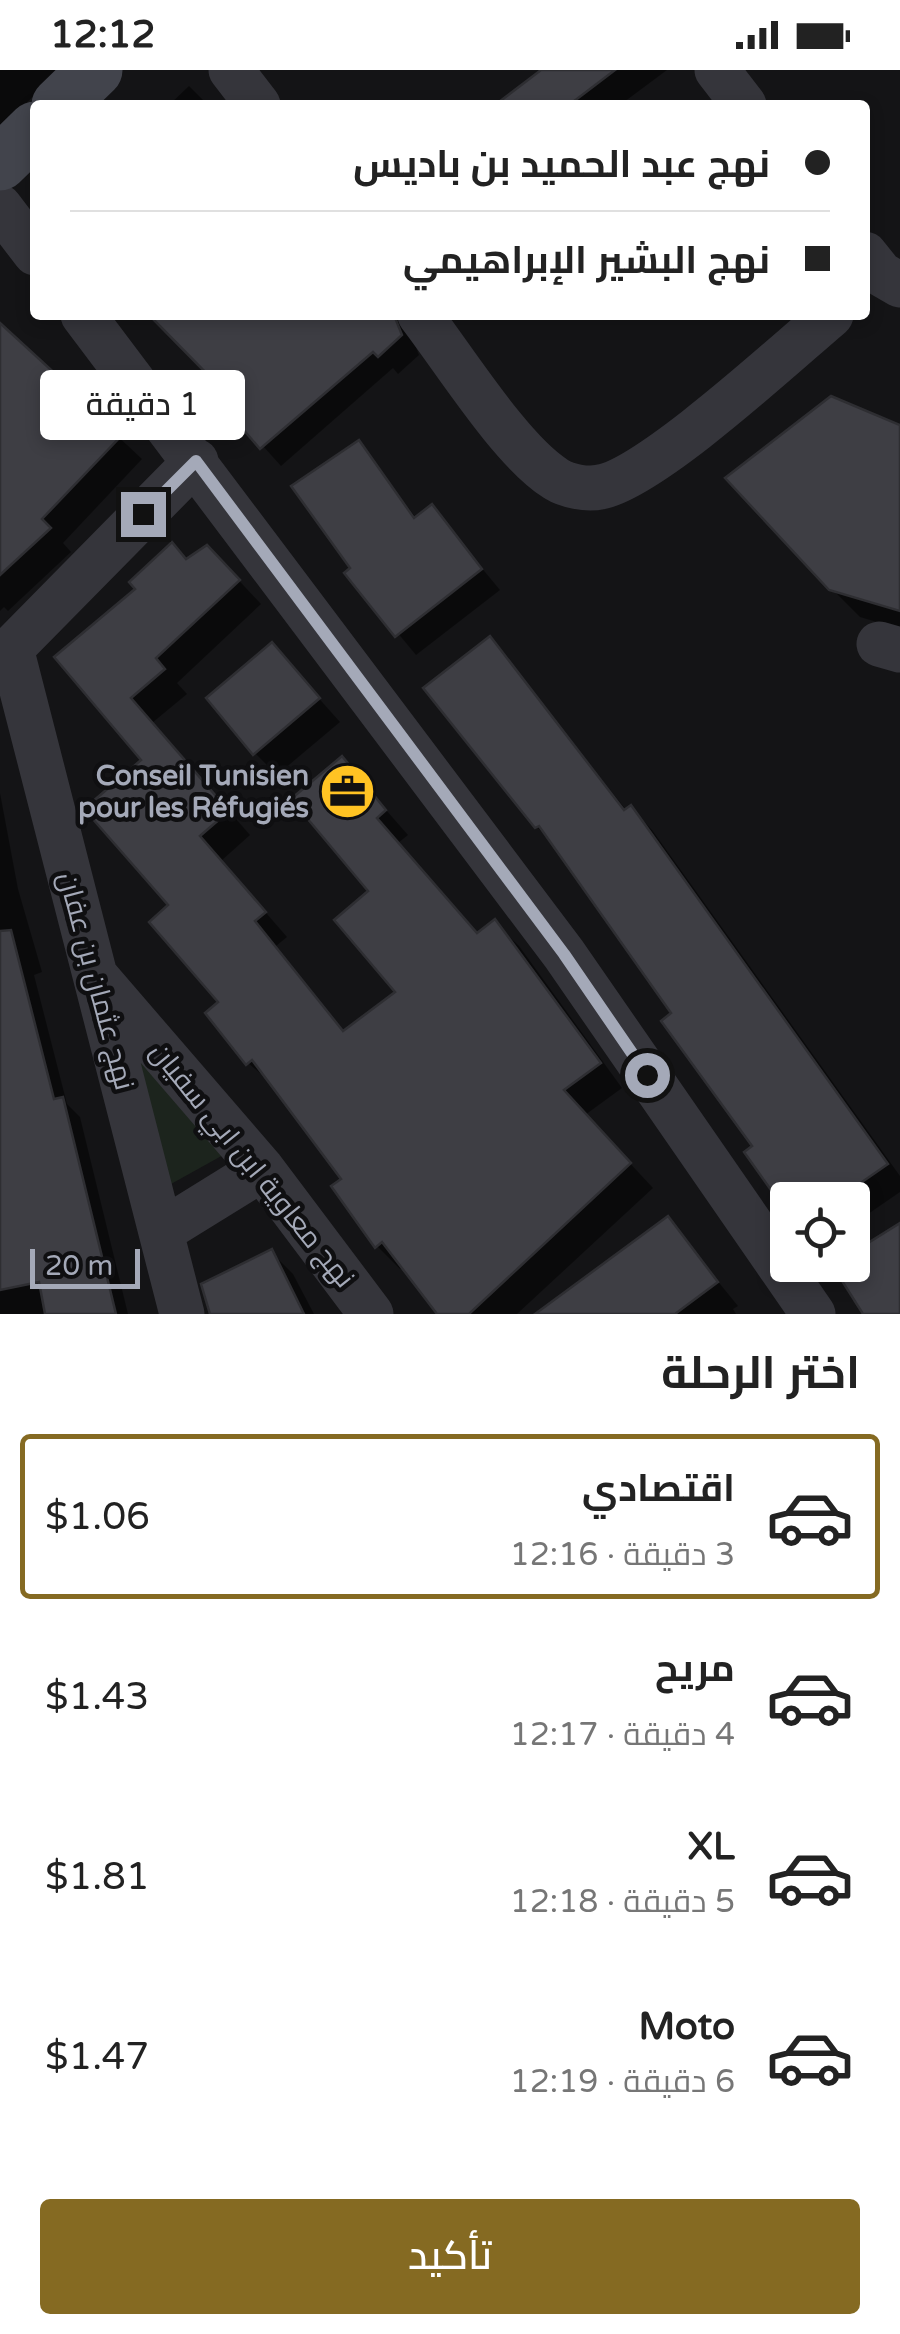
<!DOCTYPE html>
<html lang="ar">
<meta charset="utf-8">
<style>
:root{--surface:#fff;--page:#f2f2f2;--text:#222;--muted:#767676;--line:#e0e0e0;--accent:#856a22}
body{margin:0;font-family:"Varela Round",Cairo,sans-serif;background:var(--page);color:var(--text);direction:rtl;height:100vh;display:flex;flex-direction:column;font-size:38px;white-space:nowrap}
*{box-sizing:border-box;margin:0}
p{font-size:32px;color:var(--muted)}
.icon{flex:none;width:55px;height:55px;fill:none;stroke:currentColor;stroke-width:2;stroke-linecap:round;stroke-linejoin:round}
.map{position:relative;height:1244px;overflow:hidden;direction:ltr}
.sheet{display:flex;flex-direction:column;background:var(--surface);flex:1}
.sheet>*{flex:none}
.top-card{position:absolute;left:30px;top:30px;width:840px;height:220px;border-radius:10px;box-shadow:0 5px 15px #0003;direction:rtl;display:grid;align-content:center;height:220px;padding:0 40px;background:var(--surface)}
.controls{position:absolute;left:770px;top:1112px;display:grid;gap:20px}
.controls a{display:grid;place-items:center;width:100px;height:100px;border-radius:10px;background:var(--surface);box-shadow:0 5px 15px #0003;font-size:50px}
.scale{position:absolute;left:30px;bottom:25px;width:110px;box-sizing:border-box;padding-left:10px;border:5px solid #a4a9b8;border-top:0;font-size:28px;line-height:35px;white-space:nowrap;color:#a4a9b8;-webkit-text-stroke:8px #0f0f11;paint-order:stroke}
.end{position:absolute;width:45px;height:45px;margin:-22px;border:12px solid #a4a9b8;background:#111;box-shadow:0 0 0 5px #111}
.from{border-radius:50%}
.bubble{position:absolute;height:70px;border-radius:10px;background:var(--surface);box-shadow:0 5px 15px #0003;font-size:32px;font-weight:600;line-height:70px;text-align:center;direction:rtl}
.top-card b{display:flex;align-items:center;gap:35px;height:95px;font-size:38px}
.top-card b+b{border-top:2px solid var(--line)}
.top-card i{width:25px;height:25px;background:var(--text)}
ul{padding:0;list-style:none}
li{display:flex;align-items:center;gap:30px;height:165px;margin:0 20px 15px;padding:0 20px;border:5px solid transparent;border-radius:10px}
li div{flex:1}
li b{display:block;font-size:38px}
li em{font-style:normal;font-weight:600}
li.on{border-color:var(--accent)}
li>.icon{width:90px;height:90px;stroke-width:1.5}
h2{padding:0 40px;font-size:45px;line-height:120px}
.cta{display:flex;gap:20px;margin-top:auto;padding:20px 40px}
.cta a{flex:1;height:115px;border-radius:10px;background:var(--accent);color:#fff;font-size:40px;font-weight:600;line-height:115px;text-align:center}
.status{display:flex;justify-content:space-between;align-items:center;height:70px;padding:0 50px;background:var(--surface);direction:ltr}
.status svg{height:28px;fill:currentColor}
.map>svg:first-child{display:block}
.green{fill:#1c241d}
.shadow{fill:#0007}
.building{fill:#3e3e44;stroke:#2e2e32;stroke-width:2.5}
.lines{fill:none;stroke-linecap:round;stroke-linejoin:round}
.street{stroke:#35353b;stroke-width:45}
.secondary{stroke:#42444c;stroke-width:55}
.route{stroke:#a4a9b8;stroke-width:12}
.labels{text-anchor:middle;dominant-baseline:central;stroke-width:9;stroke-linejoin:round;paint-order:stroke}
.poi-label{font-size:28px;font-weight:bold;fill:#a4a9b8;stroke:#0f0f11;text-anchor:end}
.street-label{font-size:28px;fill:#a4a9b8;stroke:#0f0f11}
</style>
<div class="status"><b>12:12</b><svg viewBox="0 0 49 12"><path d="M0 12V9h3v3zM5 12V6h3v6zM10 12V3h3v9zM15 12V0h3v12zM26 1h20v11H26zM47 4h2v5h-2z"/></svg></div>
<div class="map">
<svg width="900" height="1244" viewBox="0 0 900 1244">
<rect width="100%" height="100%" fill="#141416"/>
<path class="green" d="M 113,940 L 225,1084 L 162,1119 Z"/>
<path class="shadow" d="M 0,0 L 59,0 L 0,60 Z
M 545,0 L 667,0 L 620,35 L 499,35 Z
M 189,16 L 208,35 L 169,35 Z
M 152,245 L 392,245 L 412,267 L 419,285 L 398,304 L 393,298 L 281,396 L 208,315 L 215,309 Z
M 0,256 L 142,389 L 63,473 L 71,482 L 8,541 L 4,537 L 0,541 Z
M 900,358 L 900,559 L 860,547 L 831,518 Z
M 358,373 L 417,449 L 431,437 L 500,520 L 416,585 L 348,503 L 353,499 Z
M 188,491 L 230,501 L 261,534 L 177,613 L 187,624 L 152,653 L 250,765 L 221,791 L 287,867 L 276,876 L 345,962 L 399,923 L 342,690 L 408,765 L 398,773 L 478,865 L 495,853 L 519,876 L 622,1018 L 585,1045 L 653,1118 L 517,1244 L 440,1244 L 404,1197 L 400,1199 L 377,1176 L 344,1109 L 274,1015 L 248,993 L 208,944 L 222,933 L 172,836 L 144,690 L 58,587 Z
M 490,570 L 627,741 L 631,738 L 652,760 L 900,1106 L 900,1122 L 852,1155 L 852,1130 L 788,1130 L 674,944 L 556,776 L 537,757 Z
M 272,576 L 340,652 L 277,705 L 255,683 Z
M 0,723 L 18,819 L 42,902 L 34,905 L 67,1034 L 80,1047 L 128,1244 L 0,1244 Z
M 667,1149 L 738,1236 L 733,1239 L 736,1244 L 539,1244 Z
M 271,1182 L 293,1204 L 314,1244 L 213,1244 Z"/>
<path class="building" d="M 541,0 L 615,0 L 569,35 L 495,35 Z
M 149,245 L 394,245 L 402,265 L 378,287 L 373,282 L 260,379 L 205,315 L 212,309 Z
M 0,253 L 122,365 L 42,449 L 51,458 L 0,505 Z
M 831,326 L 900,355 L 900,541 L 829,520 L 725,408 Z
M 359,370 L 414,448 L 432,434 L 482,499 L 395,567 L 344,503 L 350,498 L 291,416 Z
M 172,472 L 186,489 L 207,475 L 240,510 L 156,588 L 165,599 L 131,628 L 229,741 L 200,766 L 266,842 L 255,851 L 343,961 L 395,922 L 334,850 L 368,821 L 291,729 L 342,686 L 386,740 L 377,748 L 477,863 L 495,849 L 601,993 L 564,1020 L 631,1093 L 469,1244 L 437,1244 L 382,1172 L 375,1178 L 331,1116 L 341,1109 L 252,990 L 246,995 L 205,943 L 218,932 L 149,852 L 168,835 L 84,739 L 141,690 L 54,587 L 135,519 L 129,512 Z
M 490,566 L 624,740 L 631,735 L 888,1094 L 836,1130 L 791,1130 L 788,1124 L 788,1144 L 744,1082 L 752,1076 L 661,951 L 671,943 L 539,756 L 535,758 L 423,618 Z
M 272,572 L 320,628 L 253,685 L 206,628 Z
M 11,860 L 54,1029 L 63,1027 L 116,1244 L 45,1244 L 39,1212 L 0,1220 L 0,861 Z
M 668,1146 L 718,1212 L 675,1244 L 535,1244 Z
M 900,1153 L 900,1244 L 863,1244 L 832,1195 L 852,1195 L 852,1183 Z
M 272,1179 L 304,1244 L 210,1244 L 201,1214 Z"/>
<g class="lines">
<path class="street" d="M 231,0 L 258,35
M 717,0 L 744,35
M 0,137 L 35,183
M 865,184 L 881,204 L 900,215
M 83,245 L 564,884 L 813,1244
M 420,245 C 454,289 511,381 556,409 C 567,416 587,420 600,417 C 651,408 786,283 831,245
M 879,574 L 900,580
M 11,578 L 182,1244
M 0,590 L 196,391
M 99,910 L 262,1099 L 371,1244
M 162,1161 L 262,1099"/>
<path class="secondary" d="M 59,35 L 95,0
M 0,93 L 35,59"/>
</g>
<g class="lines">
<path class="route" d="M 143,444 L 196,391 L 564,884 L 647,1005"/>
</g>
<defs>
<symbol id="office-disc" viewBox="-11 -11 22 22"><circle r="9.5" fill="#ffc323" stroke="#0f0f11"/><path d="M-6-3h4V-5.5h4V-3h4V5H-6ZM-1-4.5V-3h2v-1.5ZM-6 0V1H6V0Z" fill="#111"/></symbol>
</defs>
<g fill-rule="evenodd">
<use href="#office-disc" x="316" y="690" width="63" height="63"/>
</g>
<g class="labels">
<g class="poi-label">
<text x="309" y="706">Conseil Tunisien<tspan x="309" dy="32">pour les Réfugiés</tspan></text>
</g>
<g class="street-label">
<text transform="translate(96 911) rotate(75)">نهج عثمان بن عفان</text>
<text transform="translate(252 1095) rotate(51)">نهج معاوية ابن ابي سفيان</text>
</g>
</g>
</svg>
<div class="controls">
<a><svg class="icon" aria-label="locate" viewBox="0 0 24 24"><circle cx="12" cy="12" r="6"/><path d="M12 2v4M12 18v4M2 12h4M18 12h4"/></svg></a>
</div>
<div class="scale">20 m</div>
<i class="end from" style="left:647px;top:1005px"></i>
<i class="end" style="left:143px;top:444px"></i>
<div class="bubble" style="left:40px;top:300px;width:205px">1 دقيقة</div>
<div class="top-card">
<b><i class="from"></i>نهج عبد الحميد بن باديس</b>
<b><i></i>نهج البشير الإبراهيمي</b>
</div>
</div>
<section class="sheet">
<h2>اختر الرحلة</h2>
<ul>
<li class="on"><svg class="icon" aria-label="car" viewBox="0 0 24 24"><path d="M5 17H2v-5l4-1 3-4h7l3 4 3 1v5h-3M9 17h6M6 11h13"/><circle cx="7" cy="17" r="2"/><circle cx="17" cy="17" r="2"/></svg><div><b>اقتصادي</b><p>3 دقيقة · 12:16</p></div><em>$1.06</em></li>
<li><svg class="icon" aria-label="car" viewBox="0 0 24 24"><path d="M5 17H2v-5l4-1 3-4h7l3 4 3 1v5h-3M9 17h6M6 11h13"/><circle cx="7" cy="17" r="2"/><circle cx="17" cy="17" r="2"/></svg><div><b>مريح</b><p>4 دقيقة · 12:17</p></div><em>$1.43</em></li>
<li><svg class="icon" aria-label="car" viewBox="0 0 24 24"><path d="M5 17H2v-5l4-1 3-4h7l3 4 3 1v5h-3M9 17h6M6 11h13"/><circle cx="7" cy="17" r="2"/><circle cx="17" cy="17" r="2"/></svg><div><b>XL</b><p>5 دقيقة · 12:18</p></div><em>$1.81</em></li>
<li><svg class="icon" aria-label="car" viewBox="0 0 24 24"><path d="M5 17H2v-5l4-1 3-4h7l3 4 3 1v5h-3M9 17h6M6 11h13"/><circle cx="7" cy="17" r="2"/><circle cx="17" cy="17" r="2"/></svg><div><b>Moto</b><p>6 دقيقة · 12:19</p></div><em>$1.47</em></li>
</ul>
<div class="cta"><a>تأكيد</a></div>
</section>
